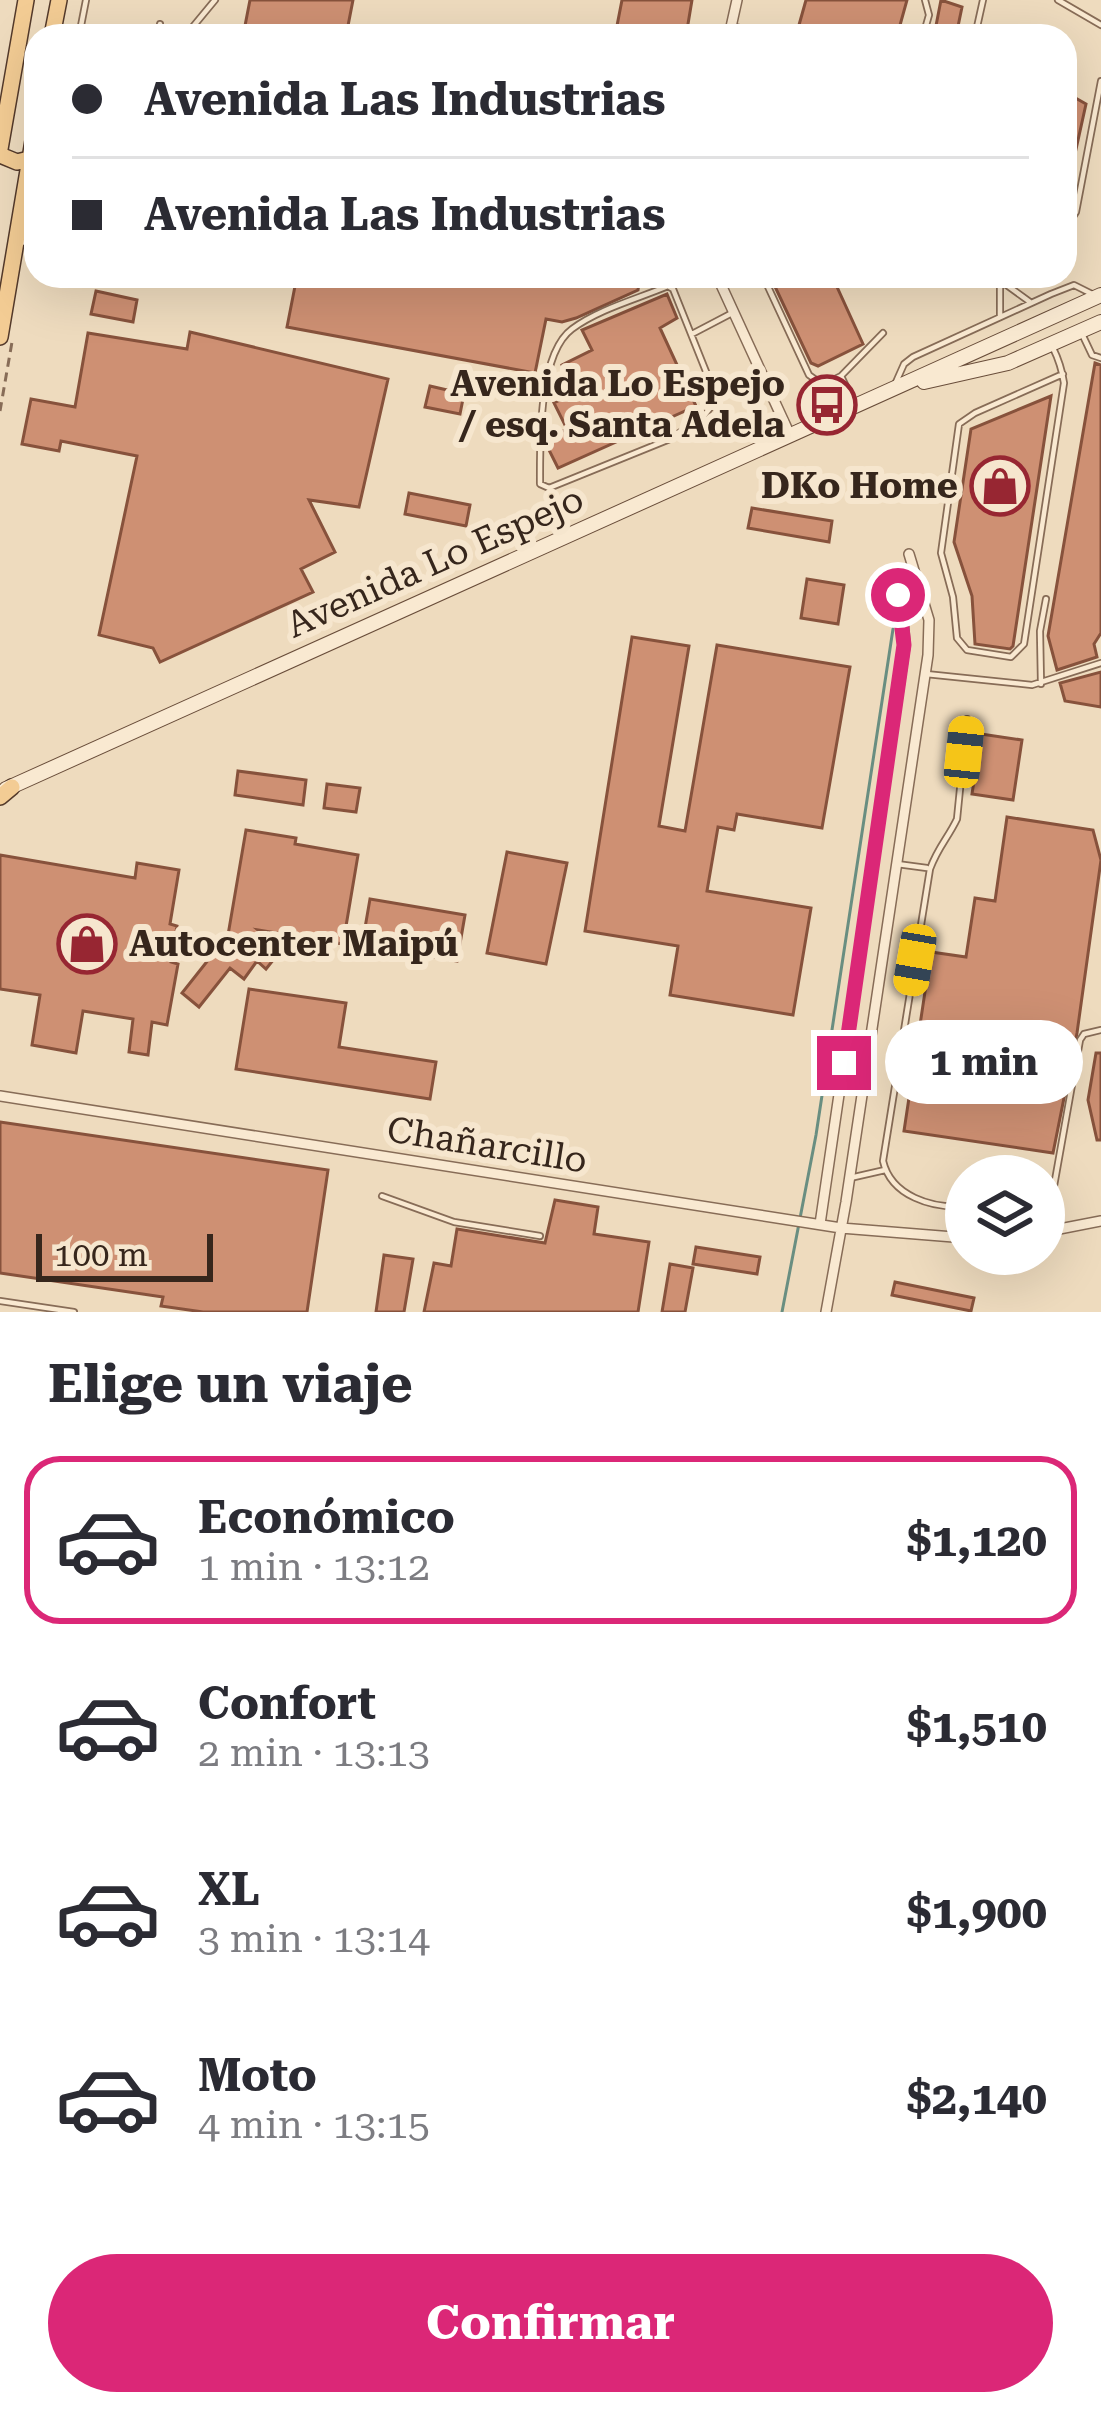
<!DOCTYPE html>
<html lang="es">
<meta charset="utf-8">
<style>
:root{--surface:#fff;--page:#f2f2f3;--text:#2b2b33;--muted:#7c7c81;--line:#e1e1e2;--accent:#db2777}
body{margin:0;font-family:"Roboto Serif",serif;background:var(--page);color:var(--text);height:100vh;display:flex;flex-direction:column;font-size:45px;white-space:nowrap}
*{box-sizing:border-box;margin:0}
p{font-size:39px;color:var(--muted)}
.icon{flex:none;width:66px;height:66px;fill:none;stroke:currentColor;stroke-width:2;stroke-linecap:round;stroke-linejoin:round}
.map{position:relative;height:1312px;overflow:hidden}
.sheet{display:flex;flex-direction:column;background:var(--surface);flex:1}
.sheet>*{flex:none}
.hud{position:absolute;left:24px;top:24px;width:1053px;height:264px;border-radius:36px;box-shadow:0 12px 48px #0002;display:grid;align-content:center;height:264px;padding:0 48px;background:var(--surface)}
.tools{position:absolute;left:945px;top:1155px;display:grid;gap:24px}
.tools a{display:grid;place-items:center;width:120px;height:120px;border-radius:50%;background:var(--surface);box-shadow:0 12px 48px #0002;font-size:60px}
.scale{position:absolute;left:36px;bottom:30px;width:177px;box-sizing:border-box;padding-left:12px;border:6px solid #36261c;border-top:0;font-size:33px;line-height:42px;white-space:nowrap;color:#36261c;-webkit-text-stroke:9px #f6e6ce;paint-order:stroke}
.end{position:absolute;width:54px;height:54px;margin:-27px;border:15px solid #db2777;background:#fff;box-shadow:0 0 0 6px #fff}
.from{border-radius:50%}
.bubble{position:absolute;height:84px;border-radius:42px;background:var(--surface);box-shadow:0 12px 48px #0002;font-size:39px;font-weight:700;line-height:84px;text-align:center}
.car{position:absolute;width:36px;height:72px;margin:-36px -18px;border-radius:15px;box-shadow:0 0 9px 3px #0007;background:linear-gradient(#f5c518 24%,#345 0 40%,#f5c518 0 76%,#345 0 86%,#f5c518 0)}
.hud b{display:flex;align-items:center;gap:42px;height:114px;font-size:45px}
.hud b+b{border-top:3px solid var(--line)}
.hud i{width:30px;height:30px;background:var(--text)}
ul{padding:0;list-style:none}
li{display:flex;align-items:center;gap:36px;height:168px;margin:0 24px 18px;padding:0 24px;border:6px solid transparent;border-radius:36px}
li div{flex:1}
li b{display:block;font-size:45px}
li em{font-style:normal;font-weight:700}
li.active{border-color:var(--accent)}
li>.icon{width:108px;height:108px;stroke-width:1.5}
h2{padding:0 48px;font-size:54px;line-height:144px}
.primary-button{display:flex;gap:24px;margin-top:auto;padding:24px 48px}
.primary-button a{flex:1;height:138px;border-radius:72px;background:var(--accent);color:#fff;font-size:48px;font-weight:700;line-height:138px;text-align:center}
.map>svg:first-child{display:block}
.lines{fill:none;stroke-linecap:round;stroke-linejoin:round}
.stream{stroke:#698e81;stroke-width:3}
.building{fill:#ce9073;stroke:#87523c;stroke-width:3}
.lane-casing{stroke:#876c57;stroke-width:8}
.street-casing{stroke:#876c57;stroke-width:12}
.secondary-casing{stroke:#694d3a;stroke-width:16}
.primary-casing{stroke:#543a2b;stroke-width:18}
.path{stroke:#876c57;stroke-width:3;stroke-dasharray:9 6;stroke-linecap:butt}
.lane{stroke:#f9e9d1;stroke-width:4.5}
.street{stroke:#f9e9d1;stroke-width:9}
.secondary{stroke:#f9e9d1;stroke-width:14}
.primary{stroke:#f3cc94;stroke-width:15}
.route{stroke:#db2777;stroke-width:15}
.labels{text-anchor:middle;dominant-baseline:central;stroke-width:12;stroke-linejoin:round;paint-order:stroke}
.poi-label{font-size:36px;font-weight:bold;fill:#36261c;stroke:#f6e6ce;text-anchor:end}
.street-label{font-size:36px;fill:#36261c;stroke:#f6e6ce}
</style>
<div class="map">
<svg width="1101" height="1312" viewBox="0 0 1101 1312">
<rect width="100%" height="100%" fill="#eedbbe"/>
<g class="lines">
<path class="stream" d="M 782,1312 L 816,1135 L 893,629"/>
</g>
<path class="building" d="M 250,0 L 353,0 L 346,36 L 243,36 Z
M 622,0 L 692,0 L 686,36 L 615,36 Z
M 806,0 L 907,0 L 897,36 L 841,36 L 799,25 Z
M 941,0 L 962,7 L 956,36 L 934,36 Z
M 1065,92 L 1086,104 L 1069,181 L 1065,180 Z
M 297,276 L 640,276 L 638,290 L 576,318 L 562,322 L 546,319 L 535,373 L 287,327 Z
M 770,276 L 832,276 L 863,344 L 818,366 L 811,363 Z
M 96,291 L 137,300 L 133,322 L 91,314 Z
M 667,294 L 677,318 L 660,328 L 696,406 L 558,468 L 547,446 L 547,438 L 567,429 L 554,403 L 574,393 L 562,365 L 592,350 L 582,330 Z
M 190,332 L 388,379 L 359,507 L 309,500 L 335,552 L 301,569 L 313,592 L 160,662 L 153,648 L 99,635 L 137,456 L 61,441 L 59,451 L 22,444 L 31,399 L 75,407 L 88,333 L 187,349 Z
M 1095,363 L 1101,365 L 1101,633 L 1094,644 L 1097,657 L 1057,670 L 1048,636 Z
M 430,386 L 464,394 L 460,414 L 425,407 Z
M 1051,396 L 1013,646 L 1010,649 L 975,644 L 972,596 L 954,542 L 971,429 Z
M 409,493 L 470,505 L 466,526 L 405,514 Z
M 752,508 L 832,521 L 829,542 L 748,528 Z
M 807,579 L 844,585 L 838,624 L 801,618 Z
M 632,637 L 689,646 L 659,826 L 685,831 L 717,645 L 850,667 L 822,828 L 737,814 L 734,830 L 718,827 L 707,891 L 811,908 L 793,1015 L 670,995 L 678,946 L 585,931 Z
M 1101,672 L 1101,707 L 1065,701 L 1060,683 Z
M 981,734 L 1022,740 L 1013,800 L 972,794 Z
M 238,771 L 306,780 L 303,805 L 235,795 Z
M 327,784 L 360,788 L 356,812 L 324,808 Z
M 1007,817 L 1093,830 L 1101,860 L 1077,1033 L 1053,1153 L 904,1131 L 931,952 L 966,957 L 975,898 L 995,901 Z
M 246,830 L 296,838 L 295,844 L 358,855 L 343,944 L 258,930 L 282,949 L 266,969 L 257,961 L 244,979 L 230,968 L 199,1007 L 182,993 L 228,935 Z
M 507,852 L 567,863 L 546,964 L 487,953 Z
M 0,855 L 135,878 L 137,863 L 179,870 L 170,924 L 177,926 L 171,962 L 178,964 L 167,1025 L 152,1022 L 148,1055 L 129,1052 L 133,1019 L 83,1011 L 76,1053 L 32,1045 L 40,995 L 0,989 Z
M 370,899 L 465,915 L 457,961 L 362,945 Z
M 249,989 L 346,1003 L 339,1047 L 436,1062 L 430,1099 L 236,1069 Z
M 1096,1053 L 1101,1053 L 1101,1140 L 1097,1140 L 1088,1100 Z
M 0,1122 L 328,1170 L 307,1312 L 203,1312 L 161,1306 L 163,1297 L 0,1273 Z
M 555,1200 L 598,1207 L 594,1234 L 649,1242 L 638,1312 L 424,1312 L 434,1263 L 451,1266 L 457,1229 L 545,1243 Z
M 696,1247 L 760,1257 L 757,1274 L 693,1264 Z
M 384,1255 L 413,1259 L 404,1312 L 376,1312 Z
M 670,1264 L 693,1268 L 685,1312 L 662,1312 Z
M 895,1282 L 974,1298 L 971,1311 L 892,1295 Z"/>
<g class="lines">
<defs>
<path id="lane" d="M 1058,0 L 1101,25
M 731,26 L 773,36
M 191,29 L 215,0
M 79,36 L 86,0
M 158,36 L 160,24
M 383,36 L 403,36
M 923,36 L 929,15 L 925,0
M 975,36 L 983,0
M 1065,229 L 1076,212 L 1101,81
M 22,242 L 36,245
M 763,276 L 809,375 L 823,385 L 841,376 L 853,401
M 1001,281 L 1030,302
M 1000,317 L 1000,276
M 692,334 L 734,312
M 1083,336 L 1092,355 L 1101,358
M 1053,348 C 1059,360 1062,370 1064,383 L 1024,644 L 1011,657 L 967,650 L 957,638 L 953,597 L 941,553 L 959,424 L 975,413 L 1063,374
M 841,376 L 883,333
M 896,382 L 904,364 L 913,357 L 1051,294 L 1074,285 L 1092,294
M 717,399 L 673,289 L 668,286 C 637,299 599,309 572,329 C 538,354 540,445 540,484 L 549,488 L 670,439 L 703,417 L 717,399 L 762,373
M 926,674 L 1032,685 L 1101,663
M 1041,684 L 1040,631 L 1046,599
M 897,864 L 927,868
M 850,1178 L 885,1170
M 382,1196 L 454,1222 L 540,1236
M 1044,1198 L 1054,1186 L 1080,1040 L 1084,1034 L 1101,1030
M 966,1206 C 932,1209 891,1196 883,1161 L 930,869 C 938,847 948,838 957,819 L 967,719
M 0,1301 L 74,1312"/>
<path id="street" d="M 729,36 L 737,0
M 717,276 L 790,435
M 0,1096 L 841,1228 L 966,1238
M 820,1224 L 905,645 L 903,619 L 894,582
M 1044,1232 L 1101,1221
M 826,1312 L 846,1202 L 928,655 L 929,620 L 909,554"/>
<path id="secondary" d="M 924,382 L 1008,363 L 1101,322
M 6,789 L 1101,295"/>
<path id="primary" d="M 52,36 L 59,0
M 0,149 L 26,0
M 0,155 L 17,162 L 29,159
M 0,337 L 36,123
M 0,797 L 12,787"/>
</defs>
<use href="#lane" class="lane-casing"/>
<use href="#street" class="street-casing"/>
<use href="#secondary" class="secondary-casing"/>
<use href="#primary" class="primary-casing"/>
<path class="path" d="M 0,411 L 12,342"/>
<use href="#lane" class="lane"/>
<use href="#street" class="street"/>
<use href="#secondary" class="secondary"/>
<use href="#primary" class="primary"/>
</g>
<g class="lines">
<path class="route" d="M 844,1063 L 904,645 L 898,595"/>
</g>
<defs>
<symbol id="bus-ring" viewBox="-11 -11 22 22"><circle r="9.5" fill="#f6e6ce" stroke="#972632" stroke-width="1.5"/><path d="M-5-6H5V4H4V6H2V4H-2V6H-4V4H-5ZM-3.5-4V0h7V-4ZM-3.5 1.2v1.5H-2V1.2ZM2 1.2v1.5H3.5V1.2Z" fill="#972632"/></symbol>
<symbol id="shop-ring" viewBox="-11 -11 22 22"><circle r="9.5" fill="#f6e6ce" stroke="#972632" stroke-width="1.5"/><path d="M-5-2.5h2.3a2.7 3.5 0 0 1 5.4 0H5L5.5 6h-11ZM-1.5-2.5h3a1.5 2.3 0 0 0-3 0Z" fill="#972632"/></symbol>
</defs>
<g fill-rule="evenodd">
<use href="#bus-ring" x="794" y="372" width="66" height="66"/>
<use href="#shop-ring" x="967" y="453" width="66" height="66"/>
<use href="#shop-ring" x="54" y="911" width="66" height="66"/>
</g>
<g class="labels">
<g class="poi-label">
<text x="785" y="384">Avenida Lo Espejo<tspan x="785" dy="41">/ esq. Santa Adela</tspan></text>
<text x="958" y="486">DKo Home</text>
<text x="129" y="944" text-anchor="start">Autocenter Maipú</text>
</g>
<g class="street-label">
<text transform="translate(435 562) rotate(-24)">Avenida Lo Espejo</text>
<text transform="translate(487 1145) rotate(9)">Chañarcillo</text>
</g>
</g>
</svg>
<div class="tools">
<a><svg class="icon" aria-label="layers" viewBox="0 0 24 24"><path d="M12 4l9 5-9 5-9-5zM3 14l9 5 9-5"/></svg></a>
</div>
<div class="scale">100 m</div>
<i class="end from" style="left:898px;top:595px"></i>
<i class="end" style="left:844px;top:1063px"></i>
<div class="bubble" style="left:885px;top:1020px;width:198px">1 min</div>
<i class="car" style="left:964px;top:752px;rotate:6deg"></i>
<i class="car" style="left:915px;top:960px;rotate:190deg"></i>
<div class="hud">
<b><i class="from"></i>Avenida Las Industrias</b>
<b><i></i>Avenida Las Industrias</b>
</div>
</div>
<section class="sheet">
<h2>Elige un viaje</h2>
<ul>
<li class="active"><svg class="icon" aria-label="car" viewBox="0 0 24 24"><path d="M5 17H2v-5l4-1 3-4h7l3 4 3 1v5h-3M9 17h6M6 11h13"/><circle cx="7" cy="17" r="2"/><circle cx="17" cy="17" r="2"/></svg><div><b>Económico</b><p>1 min · 13:12</p></div><em>$1,120</em></li>
<li><svg class="icon" aria-label="car" viewBox="0 0 24 24"><path d="M5 17H2v-5l4-1 3-4h7l3 4 3 1v5h-3M9 17h6M6 11h13"/><circle cx="7" cy="17" r="2"/><circle cx="17" cy="17" r="2"/></svg><div><b>Confort</b><p>2 min · 13:13</p></div><em>$1,510</em></li>
<li><svg class="icon" aria-label="car" viewBox="0 0 24 24"><path d="M5 17H2v-5l4-1 3-4h7l3 4 3 1v5h-3M9 17h6M6 11h13"/><circle cx="7" cy="17" r="2"/><circle cx="17" cy="17" r="2"/></svg><div><b>XL</b><p>3 min · 13:14</p></div><em>$1,900</em></li>
<li><svg class="icon" aria-label="car" viewBox="0 0 24 24"><path d="M5 17H2v-5l4-1 3-4h7l3 4 3 1v5h-3M9 17h6M6 11h13"/><circle cx="7" cy="17" r="2"/><circle cx="17" cy="17" r="2"/></svg><div><b>Moto</b><p>4 min · 13:15</p></div><em>$2,140</em></li>
</ul>
<div class="primary-button"><a>Confirmar</a></div>
</section>
